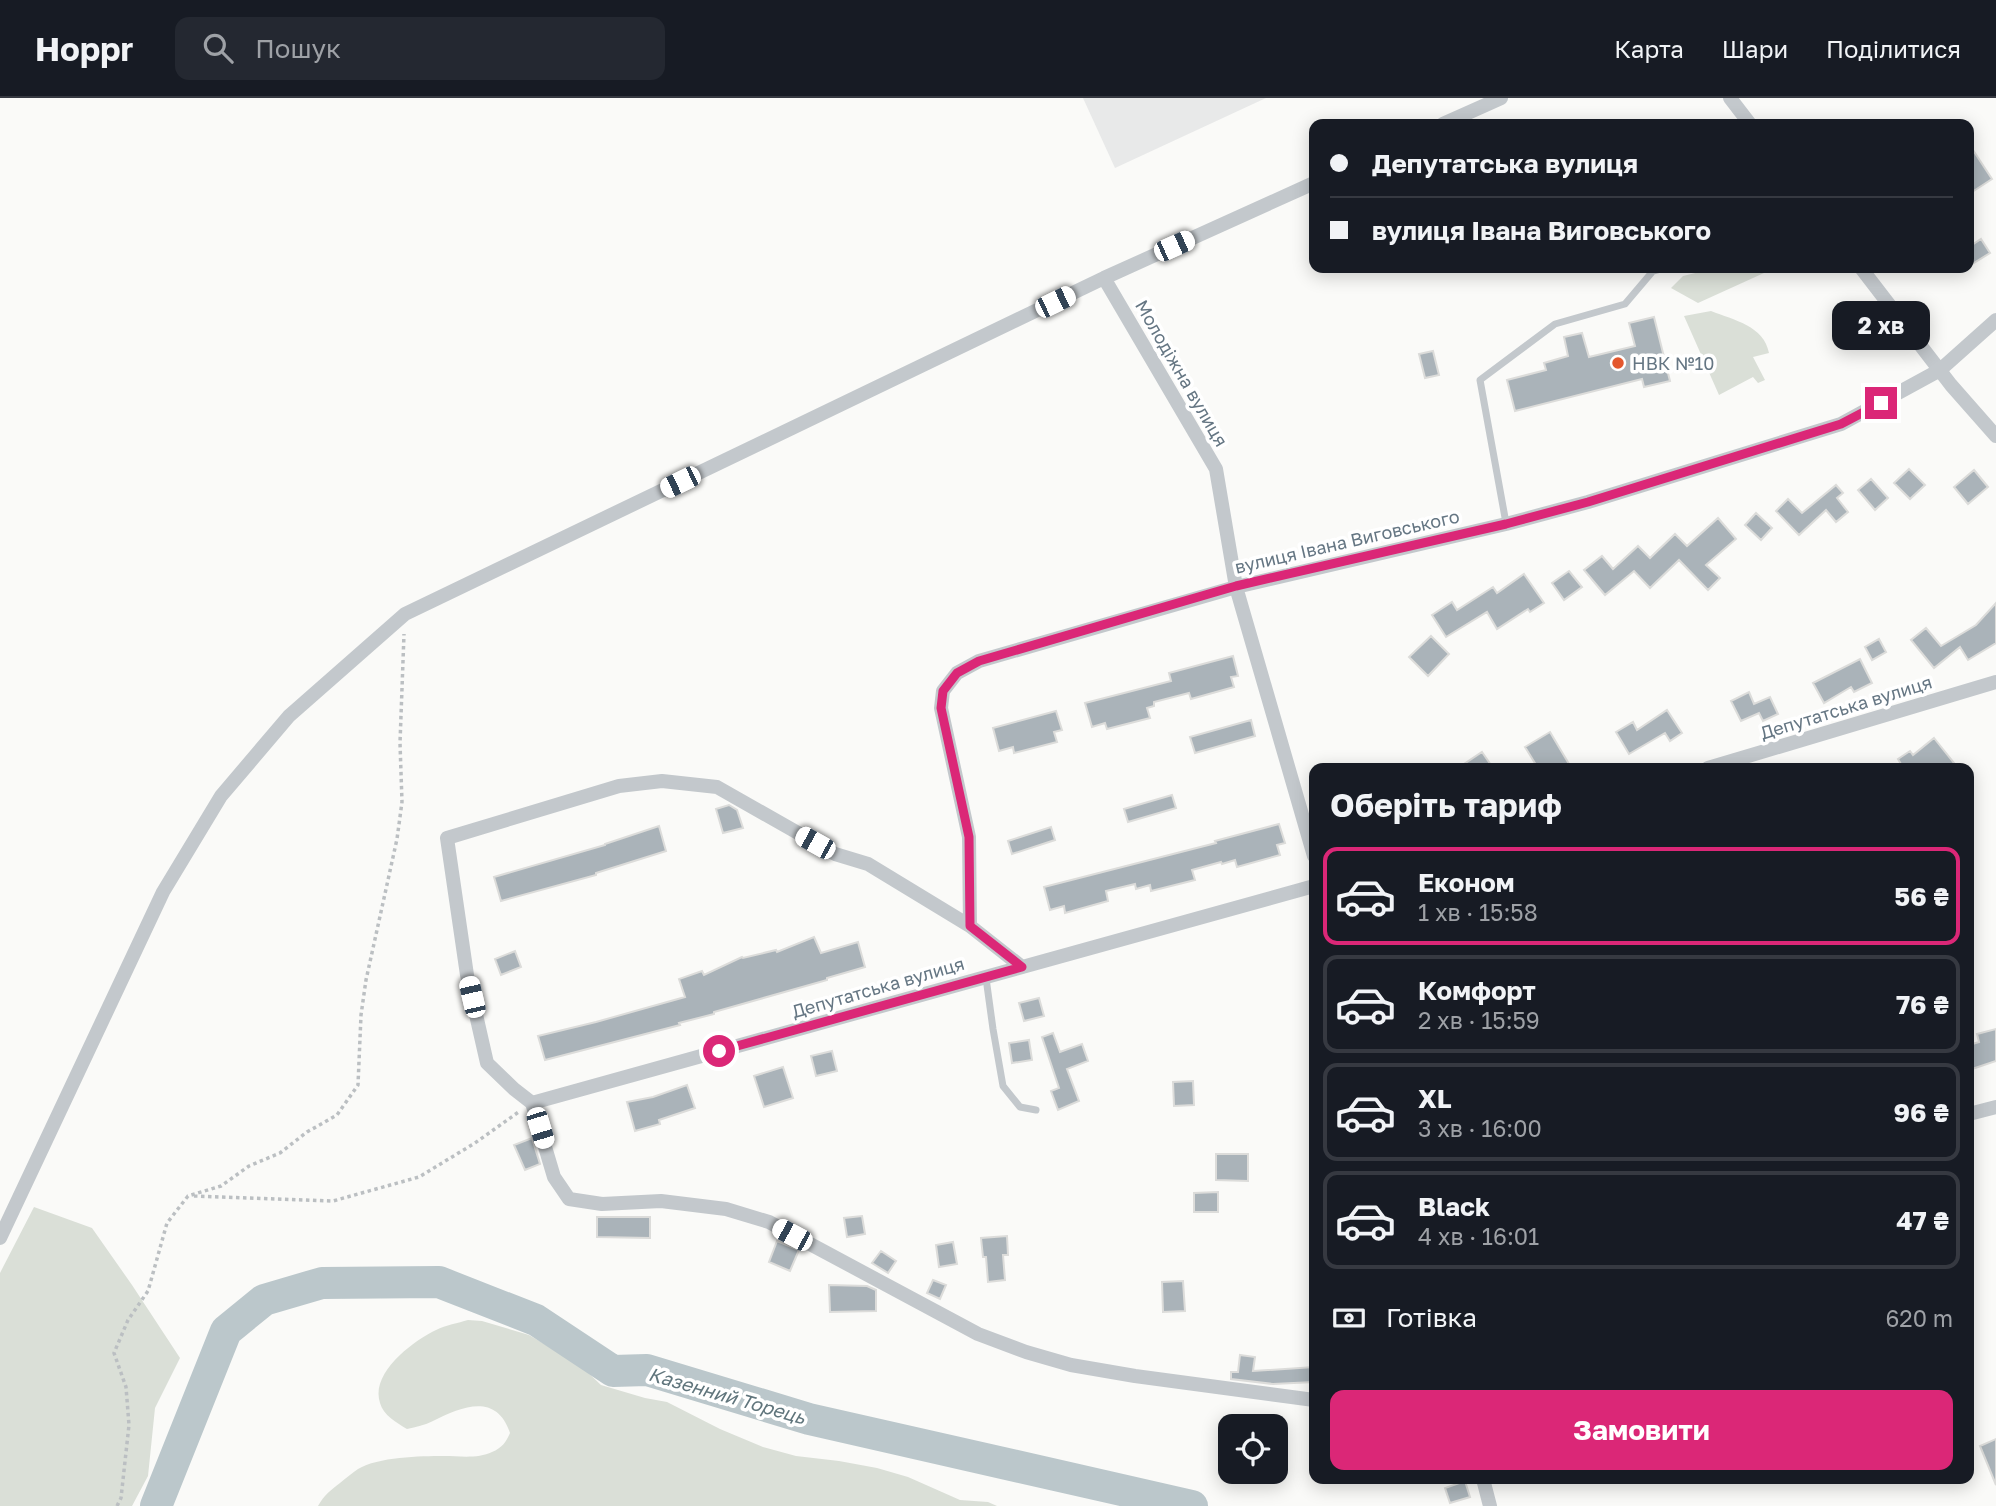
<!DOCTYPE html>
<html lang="uk">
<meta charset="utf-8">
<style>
:root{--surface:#171b24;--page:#242831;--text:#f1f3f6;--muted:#9ea1a6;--line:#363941;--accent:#db2777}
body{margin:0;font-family:"Golos Text",sans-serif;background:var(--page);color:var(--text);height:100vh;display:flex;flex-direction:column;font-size:26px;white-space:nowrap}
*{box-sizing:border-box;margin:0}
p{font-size:23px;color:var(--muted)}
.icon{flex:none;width:38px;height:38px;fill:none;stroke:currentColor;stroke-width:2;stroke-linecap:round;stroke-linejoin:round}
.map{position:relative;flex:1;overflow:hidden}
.drawer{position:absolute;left:1309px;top:665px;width:665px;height:721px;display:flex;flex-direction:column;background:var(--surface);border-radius:14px;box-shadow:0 4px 18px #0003}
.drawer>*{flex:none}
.hud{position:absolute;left:1309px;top:21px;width:665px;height:154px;border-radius:14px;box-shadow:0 4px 18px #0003;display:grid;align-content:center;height:154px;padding:0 21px;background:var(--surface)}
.tools{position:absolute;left:1218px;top:1316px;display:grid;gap:14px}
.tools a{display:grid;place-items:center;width:70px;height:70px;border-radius:14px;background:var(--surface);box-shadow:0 4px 18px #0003;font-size:35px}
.end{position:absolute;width:32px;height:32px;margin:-16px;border:9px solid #db2777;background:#fff;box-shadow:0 0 0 4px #fff}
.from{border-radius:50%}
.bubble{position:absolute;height:49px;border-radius:14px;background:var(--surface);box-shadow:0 4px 18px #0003;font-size:23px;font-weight:700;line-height:49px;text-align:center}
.car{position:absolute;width:21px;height:42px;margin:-21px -10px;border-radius:9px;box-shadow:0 0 5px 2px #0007;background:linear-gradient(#fff 24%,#345 0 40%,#fff 0 76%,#345 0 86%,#fff 0)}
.hud b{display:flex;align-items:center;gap:24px;height:66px;font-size:26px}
.hud b+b{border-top:2px solid var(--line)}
.hud i{width:18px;height:18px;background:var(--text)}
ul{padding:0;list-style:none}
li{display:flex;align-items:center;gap:21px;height:98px;margin:0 14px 10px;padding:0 7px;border:4px solid var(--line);border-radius:14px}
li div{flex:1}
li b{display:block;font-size:26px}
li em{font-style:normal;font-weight:700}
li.current{border-color:var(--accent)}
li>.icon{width:63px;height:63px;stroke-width:1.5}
h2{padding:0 21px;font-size:32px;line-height:84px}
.pay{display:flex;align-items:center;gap:18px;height:77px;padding:0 21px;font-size:26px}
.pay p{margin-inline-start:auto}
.cta{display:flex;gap:14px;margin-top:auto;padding:14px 21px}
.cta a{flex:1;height:80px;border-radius:14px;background:var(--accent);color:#fff;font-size:28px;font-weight:700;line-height:80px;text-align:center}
header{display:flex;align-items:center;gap:42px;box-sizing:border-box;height:98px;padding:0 35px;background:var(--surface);border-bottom:2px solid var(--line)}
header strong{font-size:33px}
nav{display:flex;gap:38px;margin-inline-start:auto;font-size:24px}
.search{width:490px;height:63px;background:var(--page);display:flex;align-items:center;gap:18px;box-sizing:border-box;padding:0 24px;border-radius:14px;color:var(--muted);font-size:26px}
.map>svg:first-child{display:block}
.built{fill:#e8e9e9}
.green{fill:#dadfd7}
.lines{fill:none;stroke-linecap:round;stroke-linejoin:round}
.river{stroke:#bbc7cb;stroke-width:32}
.building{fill:#aab3b9;stroke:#dcdcda;stroke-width:2}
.path{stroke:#bbbfc2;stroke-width:3.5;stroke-dasharray:3.5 3.5;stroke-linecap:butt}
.lane{stroke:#c3c8cc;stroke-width:7}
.street{stroke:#c3c8cc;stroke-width:14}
.route{stroke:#db2777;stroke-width:9}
.poi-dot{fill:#e4572e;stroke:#fff;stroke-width:2.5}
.labels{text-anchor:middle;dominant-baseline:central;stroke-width:7;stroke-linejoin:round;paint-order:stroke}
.poi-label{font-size:18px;fill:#657683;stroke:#fff;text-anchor:start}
.street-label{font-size:18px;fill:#657683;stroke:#fff}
.water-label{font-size:19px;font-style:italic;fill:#60757c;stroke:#fff}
</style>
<header>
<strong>Hoppr</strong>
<div class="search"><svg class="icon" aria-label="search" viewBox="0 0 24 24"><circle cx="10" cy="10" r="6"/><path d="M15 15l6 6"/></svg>Пошук</div>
<nav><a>Карта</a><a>Шари</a><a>Поділитися</a></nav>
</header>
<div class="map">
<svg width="1996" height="1408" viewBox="0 0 1996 1408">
<rect width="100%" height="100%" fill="#fafaf8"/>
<path class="built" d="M 1083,0 L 1266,0 L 1115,70 Z"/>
<path class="green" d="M 1716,170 L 1775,170 L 1698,205 L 1671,190 L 1683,178 Z
M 1711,213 C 1734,222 1764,228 1769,255 L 1753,259 L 1765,282 L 1758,285 L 1753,279 L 1719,297 L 1684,218 Z
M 34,1109 L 92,1130 L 132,1187 L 180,1260 L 155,1310 L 148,1378 L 132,1408 L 0,1408 L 0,1175 Z
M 468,1222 L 482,1223 L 529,1237 L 580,1267 L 601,1287 L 645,1300 L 667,1304 L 720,1331 L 763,1349 L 796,1358 L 839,1363 L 877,1370 L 908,1379 L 960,1402 L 988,1404 L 997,1408 L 318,1408 C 324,1397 331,1392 340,1385 C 346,1380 352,1375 358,1371 C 378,1359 420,1358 444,1358 C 459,1358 478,1361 492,1354 C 502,1350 506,1344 510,1335 C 496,1294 462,1309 433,1323 C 425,1327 416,1329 407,1331 C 397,1325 383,1317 380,1305 C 370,1275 413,1243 436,1232 C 446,1227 458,1225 468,1222 Z"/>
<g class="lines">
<path class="river" d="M 156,1408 L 226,1233 L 264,1202 L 322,1185 L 439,1184 L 536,1222 L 613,1273 L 647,1272 L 809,1321 L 1192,1408"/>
</g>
<path class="building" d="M 1969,46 L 1992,81 L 1969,96 Z
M 1981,141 L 1990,155 L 1969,168 L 1969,149 Z
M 1654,219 L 1670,283 L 1644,289 L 1642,281 L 1515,313 L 1507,282 L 1546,272 L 1544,265 L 1568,258 L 1564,239 L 1582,235 L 1589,259 L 1635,248 L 1629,225 Z
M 1433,253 L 1439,277 L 1425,280 L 1419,256 Z
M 1909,371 L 1925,387 L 1910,401 L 1894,385 Z
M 1974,372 L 1988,389 L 1968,406 L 1954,389 Z
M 1871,381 L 1888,400 L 1875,412 L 1858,392 Z
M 1836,387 L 1843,395 L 1837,400 L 1848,414 L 1836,424 L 1826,412 L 1799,437 L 1776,413 L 1788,401 L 1802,415 Z
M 1756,415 L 1772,430 L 1761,442 L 1745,427 Z
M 1718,420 L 1736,441 L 1706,467 L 1720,480 L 1708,492 L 1679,462 L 1650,490 L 1634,473 L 1605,497 L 1584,472 L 1602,458 L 1613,471 L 1638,448 L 1650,460 L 1675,436 L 1687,448 Z
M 1569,473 L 1582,489 L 1564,502 L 1552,485 Z
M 1524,476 L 1544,505 L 1530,514 L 1528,511 L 1497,531 L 1487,514 L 1446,539 L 1432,517 L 1452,504 L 1457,512 L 1493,489 L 1497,495 Z
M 1996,505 L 1996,545 L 1968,562 L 1960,549 L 1934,570 L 1911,542 L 1926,530 L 1941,548 L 1976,527 Z
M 1431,538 L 1449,556 L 1428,578 L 1409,559 Z
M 1879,541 L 1886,554 L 1872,562 L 1865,549 Z
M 1233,558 L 1238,578 L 1231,579 L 1234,589 L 1191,601 L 1189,595 L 1154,604 L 1154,608 L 1147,610 L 1150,620 L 1107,631 L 1105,625 L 1092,629 L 1085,605 L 1171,583 L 1169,575 Z
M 1860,561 L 1872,585 L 1854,594 L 1851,589 L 1824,605 L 1813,585 Z
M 1749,594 L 1754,606 L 1770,599 L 1778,616 L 1763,623 L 1759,615 L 1741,623 L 1731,603 Z
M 1667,612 L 1682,635 L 1670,643 L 1665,635 L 1629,656 L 1616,634 L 1633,624 L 1637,632 Z
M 1056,613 L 1062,632 L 1054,634 L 1057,644 L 1014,655 L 1013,649 L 999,653 L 993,630 Z
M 1251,622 L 1255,638 L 1195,655 L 1190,639 Z
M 1550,634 L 1569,666 L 1562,670 L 1538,670 L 1525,649 Z
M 1934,640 L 1958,670 L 1895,670 L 1901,666 L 1898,661 L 1910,653 L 1913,657 Z
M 1482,654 L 1493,670 L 1458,670 Z
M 1172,697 L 1176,710 L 1128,724 L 1124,711 Z
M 729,707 L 737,712 L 743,730 L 723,735 L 716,711 Z
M 1279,726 L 1285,745 L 1277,747 L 1280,757 L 1237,769 L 1235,762 L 1222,766 L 1221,764 L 1192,772 L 1195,782 L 1151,793 L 1150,787 L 1136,791 L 1135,786 L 1106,793 L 1108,803 L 1065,815 L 1064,808 L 1050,812 L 1044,789 L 1216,745 L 1215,743 Z
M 659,728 L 666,753 L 596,775 L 596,777 L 501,803 L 494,779 L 605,747 L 605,746 Z
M 1051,729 L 1055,742 L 1012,756 L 1008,743 Z
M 814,839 L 821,855 L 858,844 L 865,869 L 827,880 L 827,882 L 714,914 L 714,916 L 679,925 L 680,927 L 545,962 L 538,938 L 596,924 L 685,899 L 679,881 L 702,873 L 704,877 L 742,859 L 743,860 L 776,852 L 777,854 Z
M 515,853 L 521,869 L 501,877 L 495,861 Z
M 1039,900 L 1044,918 L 1024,923 L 1019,905 Z
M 1996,931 L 1996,963 L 1969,972 L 1969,947 L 1979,944 L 1977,936 Z
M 1053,935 L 1060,954 L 1082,946 L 1088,963 L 1067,971 L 1079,1003 L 1058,1012 L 1051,993 L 1059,990 L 1042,939 Z
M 1029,942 L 1032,962 L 1012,965 L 1009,945 Z
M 832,953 L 837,973 L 816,978 L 811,958 Z
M 783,969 L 793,1000 L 764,1009 L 754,978 Z
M 1193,983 L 1194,1007 L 1174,1008 L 1173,984 Z
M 687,987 L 695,1010 L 659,1022 L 660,1026 L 635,1033 L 627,1004 L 653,999 Z
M 532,1040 L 540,1066 L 525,1072 L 514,1047 Z
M 1216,1056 L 1248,1056 L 1248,1083 L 1216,1082 Z
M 1218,1094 L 1218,1114 L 1194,1114 L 1194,1095 Z
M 862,1118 L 865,1136 L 847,1139 L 844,1120 Z
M 597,1119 L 650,1119 L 650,1140 L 597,1139 Z
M 1007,1138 L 1008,1157 L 1003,1157 L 1005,1182 L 988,1184 L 986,1159 L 983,1159 L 981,1140 Z
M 777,1143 L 799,1152 L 790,1173 L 769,1164 Z
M 953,1144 L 957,1166 L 939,1169 L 936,1147 Z
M 881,1153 L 896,1163 L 888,1175 L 872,1165 Z
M 933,1182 L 946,1187 L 940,1201 L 927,1195 Z
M 1183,1183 L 1185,1213 L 1163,1214 L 1162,1184 Z
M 829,1187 L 867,1188 L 876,1192 L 876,1213 L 830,1214 Z
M 1240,1257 L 1255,1259 L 1253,1273 L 1314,1269 L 1314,1284 L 1273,1286 L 1231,1281 L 1231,1274 L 1238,1274 Z
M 1996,1341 L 1996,1387 L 1980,1348 Z
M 1465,1383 L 1470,1399 L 1450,1405 L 1445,1390 Z"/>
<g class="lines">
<path class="path" d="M 194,1098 L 333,1103 L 419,1079 L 475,1045 L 520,1013
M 117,1408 L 121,1400 L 129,1327 L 126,1289 L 114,1255 L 128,1222 L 148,1193 L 167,1125 L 188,1098 L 221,1088 L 249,1068 L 280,1055 L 307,1034 L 337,1017 L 358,987 L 361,917 L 366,882 L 397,741 L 402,704 L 400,645 L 404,536"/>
<path class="lane" d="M 1506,425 L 1480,282 L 1555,226 L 1625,206 L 1653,173 L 1664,170
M 986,880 L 993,931 L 1003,988 L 1020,1009 L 1036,1012"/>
<path class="street" d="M 1730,0 L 1750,26
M 1443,26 L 1501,0
M 1861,170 L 1951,287 L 1996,338
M 1104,180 L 1216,371 L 1236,489 L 1314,758
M 1708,670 L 1996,584
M 970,828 L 868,766 L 835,756 L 717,689 L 662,683 L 619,688 L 447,740 L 467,877 L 487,965 L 514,991 L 532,1005 L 554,1079 L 569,1101 L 602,1106 L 661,1103 L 726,1111 L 769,1124 L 978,1236 L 1026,1254 L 1071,1267 L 1135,1278 L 1314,1302
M 1022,869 L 970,828 L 969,739 L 941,610 L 943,593 L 957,575 L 979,563 L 1236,489 L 1506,426 L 1588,404 L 1841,326 L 1940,272 L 1996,222
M 532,1005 L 1314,788
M 1969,1016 L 1996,1009
M 0,1140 L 163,794 L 221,698 L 289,618 L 405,516 L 1104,180 L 1314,85
M 1483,1381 L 1490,1408"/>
</g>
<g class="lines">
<path class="route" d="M 719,953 L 1022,869 L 970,828 L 969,739 L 941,610 L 943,593 L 957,575 L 979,563 L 1236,488 L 1506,426 L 1588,404 L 1841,326 L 1881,305"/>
</g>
<circle class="poi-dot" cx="1618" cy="265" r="7"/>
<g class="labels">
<g class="poi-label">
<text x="1632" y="265">НВК №10</text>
</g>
<g class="street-label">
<text transform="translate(1182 275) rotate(60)">Молодіжна вулиця</text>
<text transform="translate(1347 443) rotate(-13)">вулиця Івана Виговського</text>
<text transform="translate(1846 609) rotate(-17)">Депутатська вулиця</text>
<text transform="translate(878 889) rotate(-16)">Депутатська вулиця</text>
</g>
<g class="water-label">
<text transform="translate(727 1297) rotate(16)">Казенний Торець</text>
</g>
</g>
</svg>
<div class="tools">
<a><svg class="icon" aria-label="locate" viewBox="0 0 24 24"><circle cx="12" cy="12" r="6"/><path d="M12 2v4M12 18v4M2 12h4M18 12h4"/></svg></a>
</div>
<i class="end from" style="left:719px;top:953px"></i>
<i class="end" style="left:1881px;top:305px"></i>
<div class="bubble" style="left:1832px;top:203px;width:98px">2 хв</div>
<i class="car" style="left:1174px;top:148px;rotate:66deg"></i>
<i class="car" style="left:1055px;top:204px;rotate:64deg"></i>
<i class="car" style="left:680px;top:384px;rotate:244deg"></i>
<i class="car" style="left:815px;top:745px;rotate:299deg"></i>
<i class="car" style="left:472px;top:899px;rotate:347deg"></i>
<i class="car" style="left:540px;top:1030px;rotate:163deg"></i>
<i class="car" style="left:792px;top:1137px;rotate:298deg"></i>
<div class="hud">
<b><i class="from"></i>Депутатська вулиця</b>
<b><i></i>вулиця Івана Виговського</b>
</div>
<section class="drawer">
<h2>Оберіть тариф</h2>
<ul>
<li class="current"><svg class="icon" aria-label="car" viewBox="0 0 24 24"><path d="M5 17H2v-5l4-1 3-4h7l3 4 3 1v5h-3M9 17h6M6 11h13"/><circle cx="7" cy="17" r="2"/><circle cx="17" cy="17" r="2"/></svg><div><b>Економ</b><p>1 хв · 15:58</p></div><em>56 ₴</em></li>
<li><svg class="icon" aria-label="car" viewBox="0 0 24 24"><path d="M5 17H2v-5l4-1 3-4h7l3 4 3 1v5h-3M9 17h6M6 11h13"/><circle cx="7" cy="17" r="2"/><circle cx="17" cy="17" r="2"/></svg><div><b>Комфорт</b><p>2 хв · 15:59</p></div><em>76 ₴</em></li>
<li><svg class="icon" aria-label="car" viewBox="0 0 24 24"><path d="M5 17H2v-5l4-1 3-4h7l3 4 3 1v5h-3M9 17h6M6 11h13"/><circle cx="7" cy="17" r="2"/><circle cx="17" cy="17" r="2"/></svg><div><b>XL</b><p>3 хв · 16:00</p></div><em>96 ₴</em></li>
<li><svg class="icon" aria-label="car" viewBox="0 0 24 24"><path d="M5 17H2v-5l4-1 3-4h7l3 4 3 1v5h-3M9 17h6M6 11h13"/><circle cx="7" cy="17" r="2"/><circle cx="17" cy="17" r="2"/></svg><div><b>Black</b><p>4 хв · 16:01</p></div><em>47 ₴</em></li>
</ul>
<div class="pay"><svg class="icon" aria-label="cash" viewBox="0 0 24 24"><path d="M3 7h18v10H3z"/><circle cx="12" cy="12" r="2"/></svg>Готівка<p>620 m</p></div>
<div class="cta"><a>Замовити</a></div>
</section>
</div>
